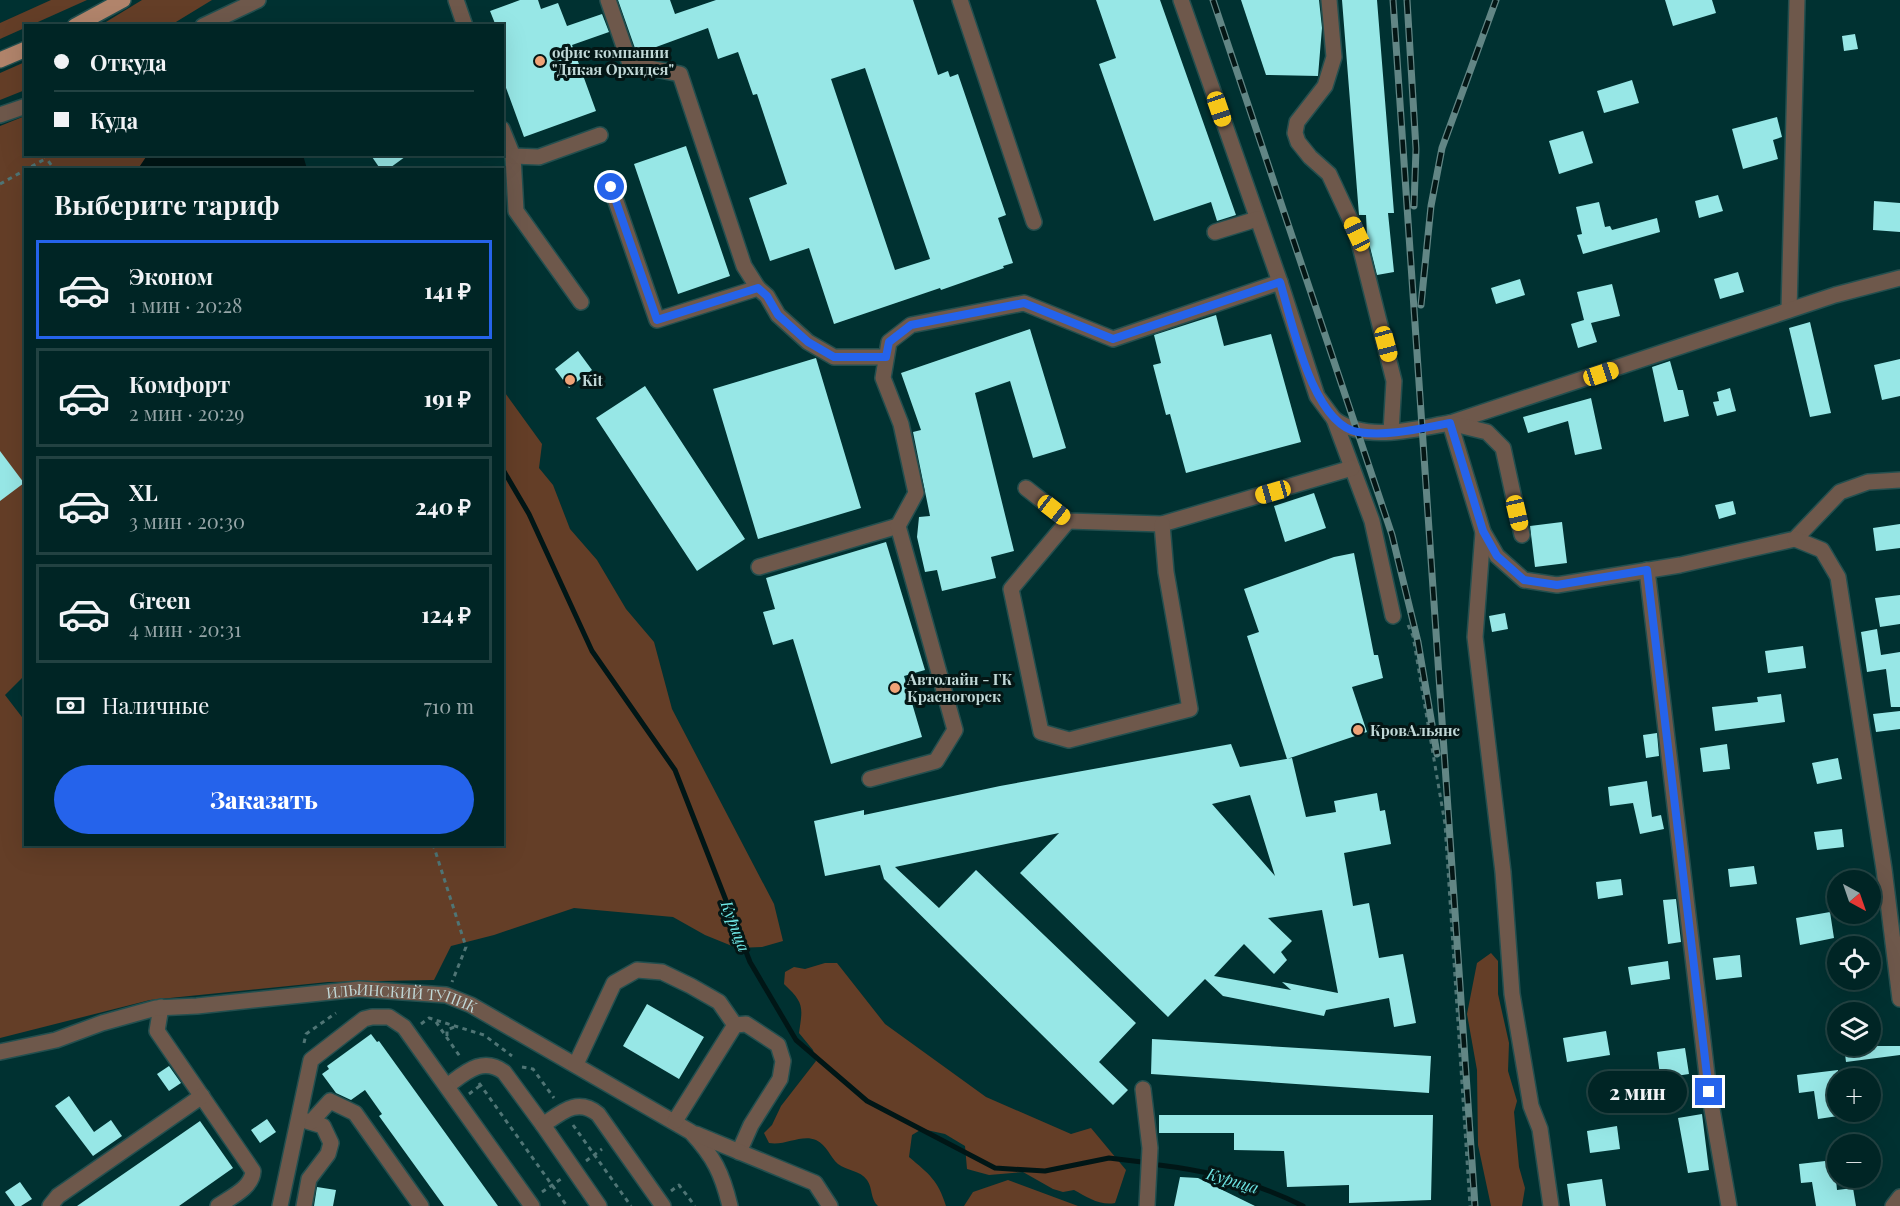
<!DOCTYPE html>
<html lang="ru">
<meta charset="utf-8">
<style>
:root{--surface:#002525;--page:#0e3132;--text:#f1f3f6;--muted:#95a5a7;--line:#224242;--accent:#2563eb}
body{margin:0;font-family:"Playfair Display",serif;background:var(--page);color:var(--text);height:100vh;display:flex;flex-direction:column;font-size:22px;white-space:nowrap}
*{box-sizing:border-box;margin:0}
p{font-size:20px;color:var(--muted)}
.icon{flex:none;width:33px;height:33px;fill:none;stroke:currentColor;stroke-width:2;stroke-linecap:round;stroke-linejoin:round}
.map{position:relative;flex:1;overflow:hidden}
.side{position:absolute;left:24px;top:168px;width:480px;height:678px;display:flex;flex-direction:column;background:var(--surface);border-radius:0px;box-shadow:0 6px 24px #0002,0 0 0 2px var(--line)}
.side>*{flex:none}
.top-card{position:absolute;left:24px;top:24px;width:480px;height:132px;border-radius:0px;box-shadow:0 6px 24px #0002,0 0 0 2px var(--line);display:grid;align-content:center;height:132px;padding:0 30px;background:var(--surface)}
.needle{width:39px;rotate:140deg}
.controls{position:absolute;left:1827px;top:870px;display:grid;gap:12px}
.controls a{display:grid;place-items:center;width:54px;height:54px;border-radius:50%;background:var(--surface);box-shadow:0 6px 24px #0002,0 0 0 2px var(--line);font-size:30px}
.end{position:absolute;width:27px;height:27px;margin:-14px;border:8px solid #2563eb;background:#fff;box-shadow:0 0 0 3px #fff}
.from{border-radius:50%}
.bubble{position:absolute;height:42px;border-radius:21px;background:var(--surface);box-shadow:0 6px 24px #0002,0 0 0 2px var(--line);font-size:20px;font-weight:800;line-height:42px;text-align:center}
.car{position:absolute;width:18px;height:36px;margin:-18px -9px;border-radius:8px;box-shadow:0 0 4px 2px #0007;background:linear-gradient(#f5c518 24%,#345 0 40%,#f5c518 0 76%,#345 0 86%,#f5c518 0)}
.top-card b{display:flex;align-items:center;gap:21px;height:57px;font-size:22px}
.top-card b+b{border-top:2px solid var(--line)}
.top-card i{width:15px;height:15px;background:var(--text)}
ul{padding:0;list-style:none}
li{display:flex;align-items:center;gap:18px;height:99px;margin:0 12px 9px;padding:0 18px;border:3px solid var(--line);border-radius:0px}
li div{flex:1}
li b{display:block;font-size:22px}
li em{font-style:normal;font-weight:800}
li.on{border-color:var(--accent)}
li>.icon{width:54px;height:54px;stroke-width:1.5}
h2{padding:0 30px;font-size:27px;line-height:72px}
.pay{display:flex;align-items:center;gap:15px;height:66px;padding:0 30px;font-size:22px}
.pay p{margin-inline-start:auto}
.cta{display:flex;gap:12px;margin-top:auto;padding:12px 30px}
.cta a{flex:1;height:69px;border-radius:36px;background:var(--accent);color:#fff;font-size:24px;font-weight:800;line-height:69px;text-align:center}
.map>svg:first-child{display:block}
.green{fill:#643e27}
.water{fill:#001616}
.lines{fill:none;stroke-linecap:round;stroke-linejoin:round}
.stream{stroke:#001616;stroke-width:5}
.building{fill:#97e7e6;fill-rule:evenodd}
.minor-casing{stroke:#234f4f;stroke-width:18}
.major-casing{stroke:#234f4f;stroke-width:18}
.path{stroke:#4f7575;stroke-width:3;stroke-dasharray:4.5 4.5;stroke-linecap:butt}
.minor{stroke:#6e584b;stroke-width:15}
.major{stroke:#b1846b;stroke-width:15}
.rail-casing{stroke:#628685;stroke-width:7}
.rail{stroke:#041615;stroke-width:4.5;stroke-dasharray:14;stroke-linecap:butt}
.route{stroke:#2563eb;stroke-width:8}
.poi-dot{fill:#efa377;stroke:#041615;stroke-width:2}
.labels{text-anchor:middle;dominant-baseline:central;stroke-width:6;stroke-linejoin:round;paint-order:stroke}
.poi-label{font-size:15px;font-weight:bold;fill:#c1d8d7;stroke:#041615;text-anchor:start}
.street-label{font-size:15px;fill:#c1d8d7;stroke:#041615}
.water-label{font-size:16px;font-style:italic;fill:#6ee6e5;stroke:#041615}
</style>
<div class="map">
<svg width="1900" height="1206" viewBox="0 0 1900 1206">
<rect width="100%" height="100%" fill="#003131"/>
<path class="green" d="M 51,0 L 87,0 L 0,39 L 0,23 Z
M 142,0 L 212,0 L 171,25 L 101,25 Z
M 25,62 L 25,90 L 0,100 L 0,73 Z
M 25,116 L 26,154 L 148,155 L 138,169 L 26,170 L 26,674 L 5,695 L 25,721 L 26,844 L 502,844 L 503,390 L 542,444 L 539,468 L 553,485 L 570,529 L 597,560 L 626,609 L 654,642 L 672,709 L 774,904 L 783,941 L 762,947 L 737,948 L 705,935 L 673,917 L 574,908 L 494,935 L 451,946 L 434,980 L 328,982 L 150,1000 L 0,1038 L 0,126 Z
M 1491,953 L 1498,961 L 1498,994 L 1509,1043 L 1508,1071 L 1517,1101 L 1514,1112 L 1519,1167 L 1525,1188 L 1522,1206 L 1491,1206 L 1478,1145 L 1477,1070 L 1467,1014 L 1477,963 Z
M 825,963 L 837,963 L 885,1024 L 986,1097 L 1071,1134 L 1091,1128 L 1126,1170 L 1115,1203 C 1100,1206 1087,1197 1074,1190 L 1063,1192 L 1053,1189 L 1023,1172 L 989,1175 L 967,1169 L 965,1146 L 945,1134 L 922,1129 L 912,1135 L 909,1157 C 929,1174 938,1180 946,1206 L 878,1206 C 870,1199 873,1188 867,1180 C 860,1170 847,1171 838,1164 C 830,1157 827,1145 816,1140 C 801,1134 785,1146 769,1143 L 764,1133 L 772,1125 L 781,1106 L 816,1061 L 813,1050 L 799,1033 C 803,1006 804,1003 784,984 L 785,972 L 794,967 L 805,969 Z
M 1008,1180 L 1078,1206 L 964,1206 L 973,1192 Z"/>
<path class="water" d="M 148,154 L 303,155 L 307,169 L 138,169 Z"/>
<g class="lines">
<path class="stream" d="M 502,468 L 529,514 L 592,651 L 675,770 L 750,962 L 796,1040 L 867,1101 L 995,1168 L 1045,1171 L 1109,1158 L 1142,1162
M 1159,1165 C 1209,1171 1258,1183 1303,1206"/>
</g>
<path class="building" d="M 520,0 L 538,0 L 541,9 L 558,3 L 567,26 L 602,14 L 609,32 L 572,45 L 596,111 L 524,137 L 502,77 L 502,26 L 496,26 L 490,11 Z
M 618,0 L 670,0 L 675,14 L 716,0 L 913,0 L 938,75 L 948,71 L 950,77 L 958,74 L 1006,215 L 998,218 L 1013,263 L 1003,266 L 1004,268 L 941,290 L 940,288 L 834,324 L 809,248 L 770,261 L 749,198 L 787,184 L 757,94 L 753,95 L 738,52 L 718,59 L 708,28 L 637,54 ZM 865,68 L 930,259 L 895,270 L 831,79 Z
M 1096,0 L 1160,0 L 1236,215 L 1217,221 L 1211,202 L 1154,221 L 1099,64 L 1116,58 Z
M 1241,0 L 1319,0 L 1322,28 L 1318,76 L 1266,75 Z
M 1342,0 L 1377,0 L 1394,213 L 1388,213 L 1394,272 L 1377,275 L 1367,235 L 1366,215 L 1359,215 Z
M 1665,0 L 1712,0 L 1716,13 L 1673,26 Z
M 1855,34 L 1858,49 L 1844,51 L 1842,36 Z
M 1632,80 L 1639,103 L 1604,113 L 1597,91 Z
M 1777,117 L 1782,137 L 1773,140 L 1778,159 L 1743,169 L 1732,129 Z
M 1583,131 L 1593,163 L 1559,174 L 1549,141 Z
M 686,146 L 730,276 L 678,294 L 634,164 Z
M 370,154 L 409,154 L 387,170 L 381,170 Z
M 1718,195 L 1723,211 L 1699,218 L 1695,201 Z
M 1874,201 L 1900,203 L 1900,232 L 1873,230 Z
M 1599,202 L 1605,227 L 1610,226 L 1612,230 L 1657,218 L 1660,232 L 1583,254 L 1577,235 L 1582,234 L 1576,207 Z
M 1738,272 L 1744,292 L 1720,299 L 1714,279 Z
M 1520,279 L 1525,295 L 1496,304 L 1491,288 Z
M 1612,284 L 1620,316 L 1591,323 L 1597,342 L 1578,348 L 1571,324 L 1584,320 L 1577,292 Z
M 1216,315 L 1224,346 L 1271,334 L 1301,442 L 1186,473 L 1170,414 L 1166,415 L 1153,365 L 1161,363 L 1154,335 Z
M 1810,322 L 1831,413 L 1810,417 L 1789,328 Z
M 1030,329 L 1066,448 L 1033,458 L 1010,381 L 975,393 L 1014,551 L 991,557 L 996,578 L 942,591 L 937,570 L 925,572 L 917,537 L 919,517 L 930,516 L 913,432 L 921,430 L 901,373 Z
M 578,351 L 592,370 L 569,388 L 555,369 Z
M 816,358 L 861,508 L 758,539 L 713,389 Z
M 1900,359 L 1900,396 L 1882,400 L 1874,365 Z
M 1670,361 L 1678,390 L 1683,390 L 1689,416 L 1664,422 L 1652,367 Z
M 645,386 L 745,539 L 697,571 L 596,418 Z
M 1730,388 L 1736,411 L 1717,416 L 1713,402 L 1719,401 L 1717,392 Z
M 1591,398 L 1602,449 L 1575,455 L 1568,421 L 1528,433 L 1523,417 Z
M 0,451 L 24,483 L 0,501 Z
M 1314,493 L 1326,528 L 1285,542 L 1274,506 Z
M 1733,501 L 1736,514 L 1719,519 L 1715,505 Z
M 1562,522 L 1567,563 L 1535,567 L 1530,526 Z
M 1900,524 L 1900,548 L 1876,551 L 1873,528 Z
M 886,542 L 925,670 L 904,676 L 922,737 L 831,764 L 793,639 L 773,645 L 763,612 L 775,609 L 766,578 Z
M 1354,553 L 1374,655 L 1378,655 L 1383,678 L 1352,687 L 1367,732 L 1287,759 L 1247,636 L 1259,632 L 1244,589 L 1334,557 Z
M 1900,595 L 1900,624 L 1880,627 L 1875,598 Z
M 1505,613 L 1508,629 L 1492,632 L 1489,616 Z
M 1877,629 L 1881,655 L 1900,652 L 1900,707 L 1891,707 L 1886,669 L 1867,672 L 1861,632 Z
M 1803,646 L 1806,668 L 1768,673 L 1765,651 Z
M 1781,694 L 1785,722 L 1715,731 L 1712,707 L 1758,702 L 1757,697 Z
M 1900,711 L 1900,729 L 1876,732 L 1873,714 Z
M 1657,733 L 1659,756 L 1646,758 L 1643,735 Z
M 1231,744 L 1240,767 L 1292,758 L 1306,817 L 1336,812 L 1334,801 L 1377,793 L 1380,811 L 1385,810 L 1391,844 L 1344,853 L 1353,906 L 1369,903 L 1379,958 L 1403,954 L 1416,1023 L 1394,1027 L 1389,998 L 1326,1010 L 1324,1016 L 1223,996 L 1205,979 L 1168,1017 L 1020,873 L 1059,833 L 895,867 L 939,908 L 976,870 L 1136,1023 L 1099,1062 L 1128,1090 L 1113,1105 L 884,879 L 880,865 L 825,876 L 814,821 L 864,810 L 864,815 L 1000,786 ZM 1250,795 L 1275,876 L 1212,804 ZM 1322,910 L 1338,993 L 1282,982 L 1291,990 L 1214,976 L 1244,944 L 1274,974 L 1287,960 L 1281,952 L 1292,941 L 1268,918 Z
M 1727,744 L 1730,769 L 1703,772 L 1700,748 Z
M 1838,758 L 1842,779 L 1817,784 L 1812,763 Z
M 1647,781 L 1652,817 L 1661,815 L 1664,829 L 1640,834 L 1633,803 L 1610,806 L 1608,787 Z
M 1842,829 L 1844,847 L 1817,850 L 1814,832 Z
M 1754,866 L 1757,884 L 1730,887 L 1728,869 Z
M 1621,879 L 1623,895 L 1598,899 L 1596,882 Z
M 1676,899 L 1681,942 L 1668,944 L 1663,900 Z
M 1830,912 L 1834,938 L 1800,945 L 1796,918 Z
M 1740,955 L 1742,977 L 1716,980 L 1713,958 Z
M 1668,961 L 1670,979 L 1631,985 L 1628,967 Z
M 647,1004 L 704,1037 L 679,1079 L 623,1046 Z
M 1606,1031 L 1610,1055 L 1567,1062 L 1563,1038 Z
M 371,1034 L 377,1042 L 379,1041 L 498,1206 L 444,1206 L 379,1116 L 382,1114 L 365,1090 L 351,1100 L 336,1093 L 322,1074 L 329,1069 L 327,1066 Z
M 1152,1039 L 1431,1056 L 1429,1093 L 1151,1074 Z
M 1844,1046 L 1900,1046 L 1900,1055 L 1846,1062 Z
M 1685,1048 L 1689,1074 L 1676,1076 L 1681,1106 L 1645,1112 L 1642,1094 L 1662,1091 L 1657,1052 Z
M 169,1066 L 181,1083 L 169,1091 L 157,1074 Z
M 1838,1070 L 1838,1116 L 1818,1119 L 1814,1091 L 1799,1093 L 1797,1075 Z
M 69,1096 L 94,1132 L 111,1120 L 122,1136 L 93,1156 L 55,1106 Z
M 1702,1114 L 1709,1170 L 1688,1173 L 1678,1118 Z
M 1159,1115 L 1433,1115 L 1431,1200 L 1349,1203 L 1349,1185 L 1287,1187 L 1284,1151 L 1234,1150 L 1234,1133 L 1159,1133 Z
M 267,1119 L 276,1132 L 260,1143 L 251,1130 Z
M 200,1121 L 233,1168 L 179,1206 L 77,1206 Z
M 1617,1126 L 1620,1149 L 1590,1153 L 1587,1131 Z
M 1834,1160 L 1837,1190 L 1853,1188 L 1856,1206 L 1816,1206 L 1812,1182 L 1801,1183 L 1799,1164 Z
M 1180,1177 L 1198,1178 L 1255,1206 L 1174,1206 Z
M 1602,1179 L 1606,1206 L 1570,1206 L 1567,1184 Z
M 20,1182 L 32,1199 L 21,1206 L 15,1206 L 5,1192 Z
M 317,1187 L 336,1190 L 333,1206 L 314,1206 Z"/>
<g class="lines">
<defs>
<g id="minor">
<path d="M 456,0 L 465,26"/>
<path d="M 608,0 L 630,64 L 680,74 L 744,266 L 758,288"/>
<path d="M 960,0 L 1034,222"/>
<path d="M 1181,0 L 1280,282 L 1317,396 L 1334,419 L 1372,521 L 1393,616"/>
<path d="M 1329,0 L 1334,57 L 1325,86 L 1297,122 L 1295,133 L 1298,142 L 1310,157 L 1329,174 L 1357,234 L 1394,381 L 1391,432"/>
<path d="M 203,26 L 258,0"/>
<path d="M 0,115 L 26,106"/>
<path d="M 502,129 L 513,156 L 516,211 L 581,302"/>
<path d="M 513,156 L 539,157 L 600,135"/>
<path d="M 611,187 L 657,320 L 758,288 L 767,296 L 778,315 L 808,342 L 834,357 L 886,357"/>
<path d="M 1215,232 L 1257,219"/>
<path d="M 1789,310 L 1797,0"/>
<path d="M 1334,419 C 1366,443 1413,429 1450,423 L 1835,295 L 1900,278"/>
<path d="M 1450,423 L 1483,532 L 1497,556 L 1524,580 L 1557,585 L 1680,565 L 1795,539 L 1840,492 L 1868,482 L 1900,480"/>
<path d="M 1450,423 L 1487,432 L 1503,448 L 1522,535"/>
<path d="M 1026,488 L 1068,521 L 1162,524 L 1352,468"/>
<path d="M 1068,521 L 1011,589 L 1041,732 L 1069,740 L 1190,709 L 1166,572 L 1162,524"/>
<path d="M 1483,532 L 1475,637 L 1503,872 L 1512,994 L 1531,1106 L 1540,1129 L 1551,1206"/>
<path d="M 1795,539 L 1822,550 L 1838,577 L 1884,869 L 1900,999"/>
<path d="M 759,567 L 898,526"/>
<path d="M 1647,570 L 1709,1092 L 1729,1206"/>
<path d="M 870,779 L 936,761 L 955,730 L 898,526 L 916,493 L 901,424 L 883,378 L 889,342 L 911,325 L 1024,303 L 1113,339 L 1280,282"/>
<path d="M 161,1007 L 157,1031 L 253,1171 C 252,1188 231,1197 218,1206"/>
<path id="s1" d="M 0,1052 L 56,1040 L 102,1023 L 156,1008 L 197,1006 L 359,989 L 446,995 L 471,1005 L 691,1132 C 714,1157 722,1173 730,1206"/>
<path d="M 576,1064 L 614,983 L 637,970 L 662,972 L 691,986 L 719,1002 L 735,1025"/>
<path d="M 447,1086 C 465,1073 482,1056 504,1072 L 543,1125"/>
<path d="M 1143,1089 L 1150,1148 L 1147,1206"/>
<path d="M 303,1120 L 323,1126 L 331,1143 L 328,1154 L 309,1179 L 304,1206"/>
<path d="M 675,1121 L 735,1025 L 746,1024 L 778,1045 L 783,1061 L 780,1079 L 751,1125 L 739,1152"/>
<path d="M 311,1122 L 330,1101 L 355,1113 L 421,1206"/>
<path d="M 696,1134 L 815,1183 L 830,1206"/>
<path d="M 50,1206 L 58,1196 L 202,1096"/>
<path d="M 280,1206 L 311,1060 L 364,1019 L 372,1017 L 389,1017 L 404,1027 L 532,1206"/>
<path d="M 599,1206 L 543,1125 C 561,1113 577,1097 598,1114 L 663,1206"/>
<path d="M 1893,1206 L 1900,1197"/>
</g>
<path id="major" d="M 75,26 L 123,0
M 0,60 L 26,49"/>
</defs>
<use href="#minor" class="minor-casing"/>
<use href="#major" class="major-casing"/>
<path class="path" d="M 43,154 L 55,170
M 0,184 L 45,159
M 1408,625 L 1413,636 L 1445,824 L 1470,1206
M 433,844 L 466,947 L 452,982
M 436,1022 L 461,1058
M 421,1024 L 429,1018 L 484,1035 L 512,1056
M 447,1036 L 447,1030 L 454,1027
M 304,1043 L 306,1034 L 336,1013
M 522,1067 L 533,1069 L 554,1098
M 479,1083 L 567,1206
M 469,1094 L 481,1085
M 573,1125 L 631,1206
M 586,1161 L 602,1149
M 671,1191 L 679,1185 L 695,1206
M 542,1192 L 561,1179"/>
<use href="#minor" class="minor"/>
<use href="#major" class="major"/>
<defs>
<path id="rail" d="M 1213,0 L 1392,535 L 1418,642 L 1437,754
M 1393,0 L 1475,1206
M 1407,0 L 1416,149 L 1414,206
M 1421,305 L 1431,206 L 1442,148 L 1496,0"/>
</defs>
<use href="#rail" class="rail-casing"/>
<use href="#rail" class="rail"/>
</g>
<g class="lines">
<path class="route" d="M 611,187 L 657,320 L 758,288 L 767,296 L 778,315 L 808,342 L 834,357 L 886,357 L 889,342 L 911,325 L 1024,303 L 1113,339 L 1280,282 C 1292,321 1312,424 1358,432 C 1387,437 1422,428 1450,423 L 1483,531 L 1497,556 L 1524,580 L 1557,585 L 1647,570 L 1709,1092"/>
</g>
<g class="poi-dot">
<circle cx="540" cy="61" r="6"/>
<circle cx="570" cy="380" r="6"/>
<circle cx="895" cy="688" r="6"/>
<circle cx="1358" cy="730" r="6"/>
</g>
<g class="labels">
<g class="poi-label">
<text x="552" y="52">офис компании<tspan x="552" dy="17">"Дикая Орхидея"</tspan></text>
<text x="582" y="380">Kit</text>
<text x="907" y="679">Автолайн - ГК<tspan x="907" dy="17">Красногорск</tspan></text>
<text x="1370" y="730">КровАльянс</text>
</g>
<g class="street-label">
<text stroke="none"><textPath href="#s1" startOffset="410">ИЛЬИНСКИЙ ТУПИК</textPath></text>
</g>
<g class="water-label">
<text transform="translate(736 926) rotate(69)">Курица</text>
<text transform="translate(1233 1180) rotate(17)">Курица</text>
</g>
</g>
</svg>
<div class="controls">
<a><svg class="needle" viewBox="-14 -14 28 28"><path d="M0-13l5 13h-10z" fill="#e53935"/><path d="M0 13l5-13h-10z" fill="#95a5a7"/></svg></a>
<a><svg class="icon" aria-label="locate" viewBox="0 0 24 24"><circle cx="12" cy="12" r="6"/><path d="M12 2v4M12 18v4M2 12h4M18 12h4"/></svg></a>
<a><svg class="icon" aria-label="layers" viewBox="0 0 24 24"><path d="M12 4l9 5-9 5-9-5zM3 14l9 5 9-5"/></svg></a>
<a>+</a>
<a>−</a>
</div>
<i class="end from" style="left:611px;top:187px"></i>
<i class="end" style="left:1709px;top:1092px"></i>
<div class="bubble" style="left:1588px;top:1071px;width:99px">2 мин</div>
<i class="car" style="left:1219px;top:109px;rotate:161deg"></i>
<i class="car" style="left:1357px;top:234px;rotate:335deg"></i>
<i class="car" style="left:1386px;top:344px;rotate:165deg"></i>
<i class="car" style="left:1601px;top:374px;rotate:72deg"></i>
<i class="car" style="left:1273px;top:492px;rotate:254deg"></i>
<i class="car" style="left:1054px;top:510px;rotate:128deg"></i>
<i class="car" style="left:1517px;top:513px;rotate:167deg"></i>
<div class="top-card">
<b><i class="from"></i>Откуда</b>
<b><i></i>Куда</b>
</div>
<section class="side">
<h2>Выберите тариф</h2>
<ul>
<li class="on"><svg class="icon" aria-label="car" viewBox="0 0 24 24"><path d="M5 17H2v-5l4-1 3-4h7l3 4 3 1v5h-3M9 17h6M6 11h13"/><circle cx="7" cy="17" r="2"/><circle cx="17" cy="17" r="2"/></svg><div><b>Эконом</b><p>1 мин · 20:28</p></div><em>141 ₽</em></li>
<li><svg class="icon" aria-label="car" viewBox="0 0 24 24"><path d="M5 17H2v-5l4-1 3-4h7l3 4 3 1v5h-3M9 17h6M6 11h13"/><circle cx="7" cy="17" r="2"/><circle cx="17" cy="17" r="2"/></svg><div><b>Комфорт</b><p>2 мин · 20:29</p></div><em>191 ₽</em></li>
<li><svg class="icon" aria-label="car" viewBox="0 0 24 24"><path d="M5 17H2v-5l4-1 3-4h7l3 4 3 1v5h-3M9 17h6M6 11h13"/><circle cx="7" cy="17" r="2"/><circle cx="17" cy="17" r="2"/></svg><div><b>XL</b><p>3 мин · 20:30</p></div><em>240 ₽</em></li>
<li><svg class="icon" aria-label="car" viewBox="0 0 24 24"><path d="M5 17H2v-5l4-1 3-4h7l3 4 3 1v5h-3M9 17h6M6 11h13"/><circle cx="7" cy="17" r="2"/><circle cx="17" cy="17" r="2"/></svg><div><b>Green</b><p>4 мин · 20:31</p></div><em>124 ₽</em></li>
</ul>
<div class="pay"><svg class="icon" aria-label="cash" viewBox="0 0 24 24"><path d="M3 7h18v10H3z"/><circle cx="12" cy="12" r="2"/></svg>Наличные<p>710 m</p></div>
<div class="cta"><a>Заказать</a></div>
</section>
</div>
